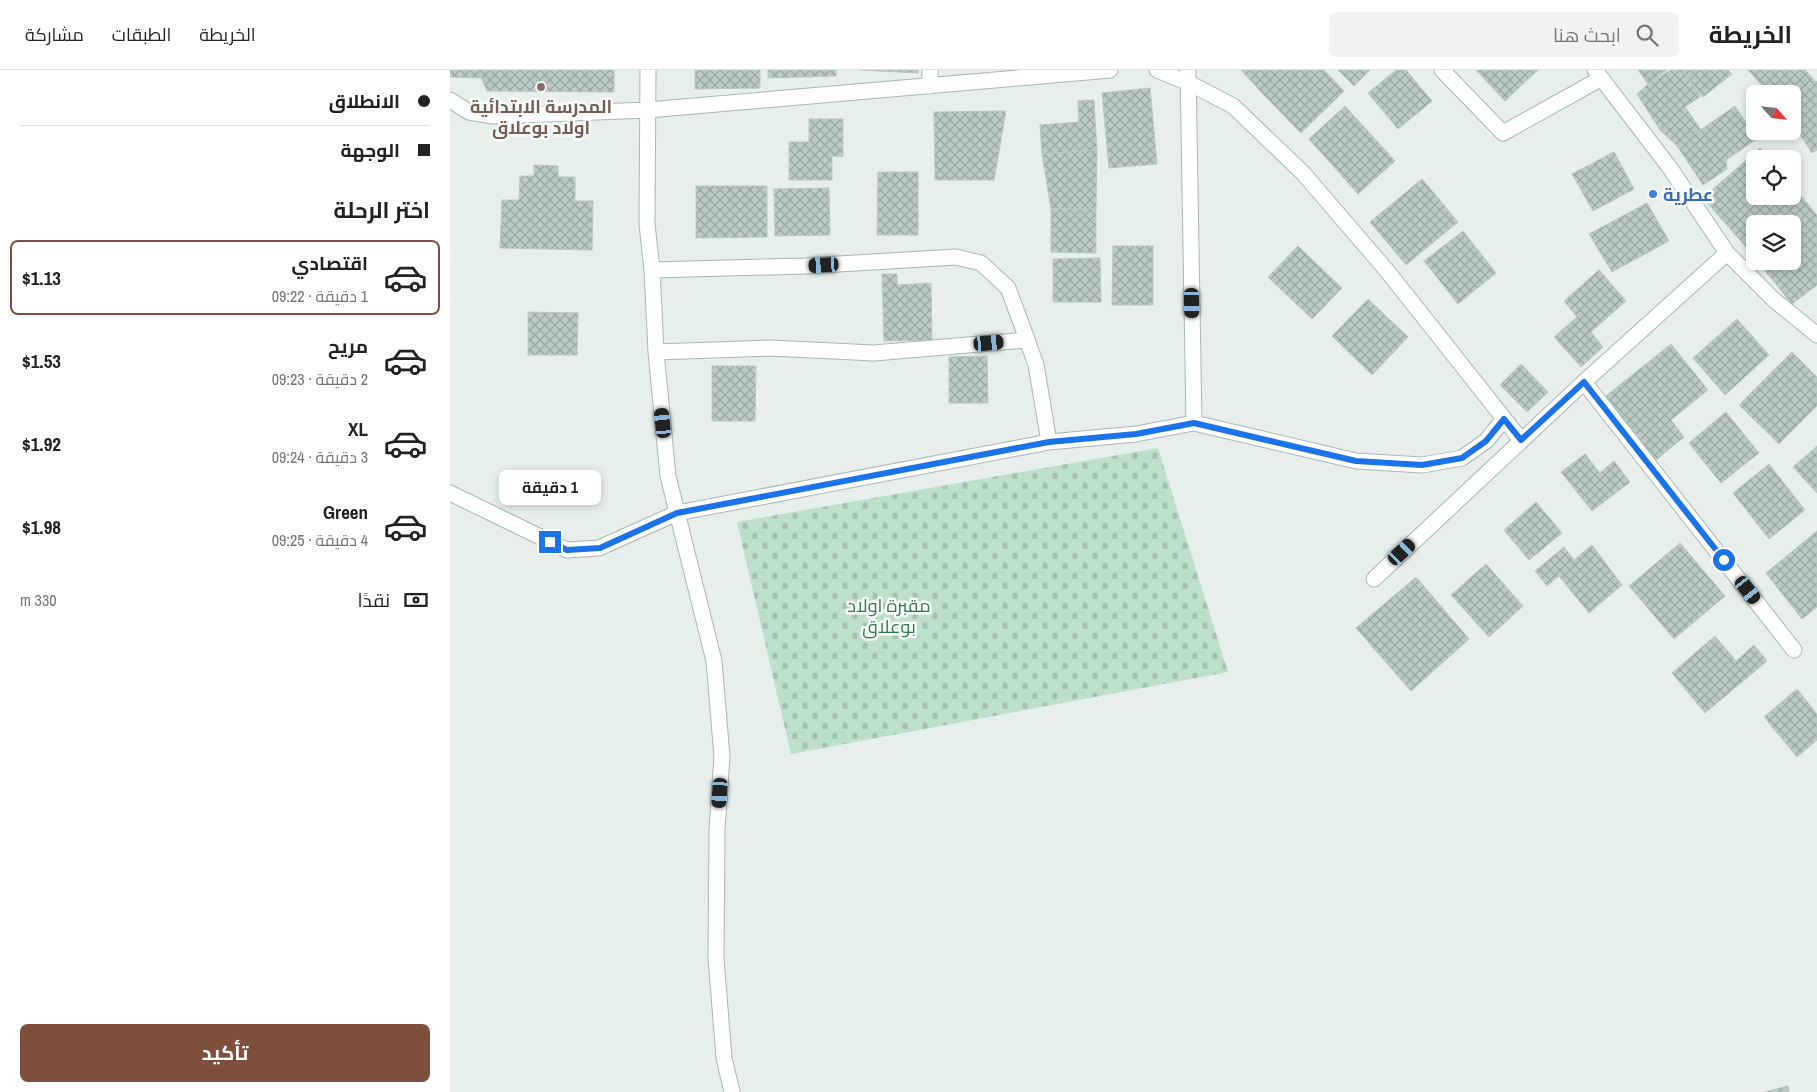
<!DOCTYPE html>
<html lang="ar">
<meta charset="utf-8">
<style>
:root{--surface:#fff;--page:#f2f2f2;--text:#222;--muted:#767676;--line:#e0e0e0;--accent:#804e3d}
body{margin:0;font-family:"Archivo Narrow",Cairo,sans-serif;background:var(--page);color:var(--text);direction:rtl;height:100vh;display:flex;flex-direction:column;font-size:19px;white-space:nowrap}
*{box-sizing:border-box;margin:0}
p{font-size:16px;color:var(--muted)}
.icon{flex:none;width:28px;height:28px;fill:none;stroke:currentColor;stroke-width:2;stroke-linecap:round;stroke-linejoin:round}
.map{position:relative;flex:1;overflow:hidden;direction:ltr}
.details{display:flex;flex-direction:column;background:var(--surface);width:450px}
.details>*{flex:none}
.banner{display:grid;align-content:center;height:110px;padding:0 20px;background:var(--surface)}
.needle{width:32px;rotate:117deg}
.tools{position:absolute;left:1296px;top:15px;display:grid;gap:10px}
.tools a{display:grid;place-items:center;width:55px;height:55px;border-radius:8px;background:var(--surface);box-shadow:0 2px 8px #0003;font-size:25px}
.end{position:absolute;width:22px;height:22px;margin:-11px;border:6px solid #1a73e8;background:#fff;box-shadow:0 0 0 2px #fff}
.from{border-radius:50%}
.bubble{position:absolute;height:35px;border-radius:8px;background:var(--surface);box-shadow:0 2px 8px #0003;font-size:16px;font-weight:700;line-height:35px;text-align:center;direction:rtl}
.car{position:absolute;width:15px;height:30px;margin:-15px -8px;border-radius:6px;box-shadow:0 0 4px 1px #0007;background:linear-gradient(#222 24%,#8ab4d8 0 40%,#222 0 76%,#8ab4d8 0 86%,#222 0)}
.banner b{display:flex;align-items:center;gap:18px;height:48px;font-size:19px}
.banner b+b{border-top:1px solid var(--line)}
.banner i{width:12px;height:12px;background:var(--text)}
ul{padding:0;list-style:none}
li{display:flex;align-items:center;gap:15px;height:75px;margin:0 10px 8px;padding:0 10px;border:2px solid transparent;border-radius:8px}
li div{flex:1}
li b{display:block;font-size:19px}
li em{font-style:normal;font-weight:700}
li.selected{border-color:var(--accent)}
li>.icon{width:45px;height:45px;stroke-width:1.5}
h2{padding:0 20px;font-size:22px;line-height:60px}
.pay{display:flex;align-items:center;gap:12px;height:55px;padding:0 20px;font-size:19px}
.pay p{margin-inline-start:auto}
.cta{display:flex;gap:10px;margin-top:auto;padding:10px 20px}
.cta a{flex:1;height:58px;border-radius:8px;background:var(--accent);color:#fff;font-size:20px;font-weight:700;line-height:58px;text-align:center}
header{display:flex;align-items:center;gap:30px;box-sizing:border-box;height:70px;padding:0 25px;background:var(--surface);border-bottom:1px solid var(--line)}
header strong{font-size:24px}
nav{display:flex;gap:28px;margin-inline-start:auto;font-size:18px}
.search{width:350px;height:45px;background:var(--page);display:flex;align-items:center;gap:12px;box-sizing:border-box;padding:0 18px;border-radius:8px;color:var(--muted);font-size:19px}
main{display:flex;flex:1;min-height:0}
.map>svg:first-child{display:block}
.cemetery{fill:url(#cemetery-stones)}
.building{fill:url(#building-cross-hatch);stroke:#b8c9c2}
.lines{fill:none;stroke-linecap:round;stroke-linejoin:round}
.minor-casing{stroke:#a8b8b2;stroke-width:17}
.minor{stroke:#fff;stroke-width:15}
.route{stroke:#1a73e8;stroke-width:6}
.education-dot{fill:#8d6e63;stroke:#f7fbf9;stroke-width:2}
.shop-dot{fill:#3f7fe0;stroke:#f7fbf9;stroke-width:2}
.labels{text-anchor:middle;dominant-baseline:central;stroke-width:5;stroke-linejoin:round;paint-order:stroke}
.education-label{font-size:18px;font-weight:bold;fill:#785e54;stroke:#f7fbf9}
.shop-label{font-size:18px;font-weight:bold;fill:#366cbe;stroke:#f7fbf9;text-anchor:start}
.park-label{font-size:18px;fill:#2d7a4b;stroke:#f7fbf9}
</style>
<header>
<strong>الخريطة</strong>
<div class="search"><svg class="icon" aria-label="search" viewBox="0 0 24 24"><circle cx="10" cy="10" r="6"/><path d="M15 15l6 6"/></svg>ابحث هنا</div>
<nav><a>الخريطة</a><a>الطبقات</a><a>مشاركة</a></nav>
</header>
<main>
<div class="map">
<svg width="1367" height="1022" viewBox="0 0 1367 1022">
<defs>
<pattern id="cemetery-stones" width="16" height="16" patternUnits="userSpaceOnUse" patternTransform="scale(1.25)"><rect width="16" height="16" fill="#bfe0c8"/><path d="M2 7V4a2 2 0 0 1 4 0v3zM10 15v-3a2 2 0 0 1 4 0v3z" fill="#a4c1ad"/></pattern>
<pattern id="building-cross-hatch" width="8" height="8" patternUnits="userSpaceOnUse" patternTransform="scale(1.25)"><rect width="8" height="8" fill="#bbcac4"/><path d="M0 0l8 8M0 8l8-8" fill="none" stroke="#98a6a0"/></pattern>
</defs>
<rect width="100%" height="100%" fill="#e6efeb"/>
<path class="cemetery" d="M 708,378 L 778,602 L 341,684 L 287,452 Z"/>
<path class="building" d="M 0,0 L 164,0 L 164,22 L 37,21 L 31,8 L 0,7 Z
M 245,0 L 310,0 L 310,18 L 245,19 Z
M 318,0 L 386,0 L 386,6 L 318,8 Z
M 411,0 L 468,0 L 468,3 Z
M 791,0 L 836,0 L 812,23 Z
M 836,0 L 874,0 L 894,21 L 851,63 L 812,23 Z
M 888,0 L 920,0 L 904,16 Z
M 946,0 L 956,0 L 982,31 L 948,59 L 918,23 Z
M 1026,0 L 1088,0 L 1055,31 Z
M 1188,0 L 1217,0 L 1198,14 Z
M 1221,0 L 1232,0 L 1251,26 L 1235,37 L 1238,41 L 1210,60 L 1187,24 L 1198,14 Z
M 1232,0 L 1278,0 L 1282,4 L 1253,27 Z
M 1298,0 L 1355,0 L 1366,12 L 1342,27 L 1342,24 L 1320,24 Z
M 1367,11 L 1367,80 L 1362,83 L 1342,53 L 1342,27 Z
M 700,18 L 707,94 L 659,98 L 652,23 Z
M 644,30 L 647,80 L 592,84 L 590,55 L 629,52 L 628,31 Z
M 895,36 L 945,91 L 908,124 L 859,69 Z
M 1285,36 L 1307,69 L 1276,90 L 1277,99 L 1253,115 L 1227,76 Z
M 556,41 L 544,110 L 485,110 L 484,42 Z
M 1238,41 L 1251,60 L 1227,76 L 1210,60 Z
M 359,49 L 393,49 L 393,87 L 382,86 L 382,110 L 339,110 L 339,72 L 359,72 Z
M 1310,78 L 1319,89 L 1305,89 L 1305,126 L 1342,126 L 1342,116 L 1352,127 L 1322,154 L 1305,154 L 1305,169 L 1296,177 L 1253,128 Z
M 647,80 L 646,139 L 601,139 L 592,84 Z
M 1164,82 L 1184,119 L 1143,141 L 1122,104 Z
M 84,95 L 108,96 L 108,107 L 125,107 L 125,131 L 143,131 L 142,180 L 50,178 L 52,130 L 69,130 L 70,106 L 84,106 Z
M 428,102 L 468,102 L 468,165 L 427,165 Z
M 972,109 L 1008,152 L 956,195 L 920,152 Z
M 246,116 L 317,116 L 317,167 L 246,168 Z
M 379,118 L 380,165 L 325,166 L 324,119 Z
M 1352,127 L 1367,145 L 1367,215 L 1342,234 L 1307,191 L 1342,191 L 1342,154 L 1322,154 Z
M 1197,133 L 1219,171 L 1162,202 L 1139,164 Z
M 601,139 L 646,139 L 646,183 L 601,182 Z
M 1013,161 L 1046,203 L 1008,234 L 974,191 Z
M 1305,169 L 1305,188 L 1296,177 Z
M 663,176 L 703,176 L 703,235 L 662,235 Z
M 848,176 L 892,218 L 862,249 L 818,207 Z
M 650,188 L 651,232 L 603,232 L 603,189 Z
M 1149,200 L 1176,231 L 1141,262 L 1153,277 L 1131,297 L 1104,267 L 1127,247 L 1114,231 Z
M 432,204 L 447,204 L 447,215 L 481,213 L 482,270 L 434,271 Z
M 918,229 L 958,267 L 922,305 L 882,266 Z
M 78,242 L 128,243 L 127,285 L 78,285 Z
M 1287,249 L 1319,285 L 1275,325 L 1243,288 Z
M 1221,274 L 1258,320 L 1221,350 L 1234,367 L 1206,390 L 1156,326 Z
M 1342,282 L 1367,307 L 1367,336 L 1329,374 L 1289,335 Z
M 537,286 L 538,333 L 499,333 L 499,287 Z
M 1071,294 L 1098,322 L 1077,342 L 1050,315 Z
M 262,296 L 306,296 L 305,351 L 262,351 Z
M 1276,342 L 1309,383 L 1271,413 L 1239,373 Z
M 1367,376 L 1367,423 L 1343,397 Z
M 1135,384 L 1150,403 L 1164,391 L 1180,412 L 1142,441 L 1111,402 Z
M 1319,394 L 1355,440 L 1319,469 L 1283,423 Z
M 1086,432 L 1112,463 L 1079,490 L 1054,460 Z
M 1367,461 L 1367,537 L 1352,549 L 1316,503 Z
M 1230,473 L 1275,526 L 1224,569 L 1179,516 Z
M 1142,475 L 1172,515 L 1139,543 L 1109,506 L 1097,516 L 1085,501 L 1114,477 L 1124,490 Z
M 1036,494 L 1073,536 L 1039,567 L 1001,525 Z
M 966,507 L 1019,569 L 961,621 L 906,558 Z
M 1265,566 L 1286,591 L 1304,575 L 1317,591 L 1255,643 L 1222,603 Z
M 1347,619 L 1367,644 L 1367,670 L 1347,687 L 1314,647 Z
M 1338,1016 L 1339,1022 L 1314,1022 Z"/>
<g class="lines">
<defs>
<path id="minor" d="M 198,0 L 197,154 L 202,200 L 206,282 L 218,406 L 264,591 L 272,687 L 267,760 L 266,888 L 274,988 L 282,1022
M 707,0 L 739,13 L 783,36 L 853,103 L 938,202 L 1071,370
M 738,0 L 744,353
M 992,0 L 1053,63 L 1150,9
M 1145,0 L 1220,98 L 1277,183 L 1323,229 L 1367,265
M 480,16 L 480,0
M 0,30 L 19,42 L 43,46 L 198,40 L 660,0
M 202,200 L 355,196 L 506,187 L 531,193 L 558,218 L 574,261 L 586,295 L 599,372 L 686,364 L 744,353 L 906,391 L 972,395 L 1012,388 L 1036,371 L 1054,349
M 206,282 L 321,278 L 424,283 L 577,270
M 1134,312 L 1344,580
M 0,423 L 117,480 L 149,478 L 227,443 L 599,372
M 924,509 L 1134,312 L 1277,183"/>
</defs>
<use href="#minor" class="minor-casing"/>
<use href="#minor" class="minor"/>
</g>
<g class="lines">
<path class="route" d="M 100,472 L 117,480 L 150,478 L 227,443 L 599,372 L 686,364 L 744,353 L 906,391 L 972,395 L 1012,388 L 1036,371 L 1054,349 L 1071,370 L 1134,312 L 1274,490"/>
</g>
<circle class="education-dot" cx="91" cy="17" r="5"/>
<circle class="shop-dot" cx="1203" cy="124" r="5"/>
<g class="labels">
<g class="education-label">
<text x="91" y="36">المدرسة الابتدائية<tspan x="91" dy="21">اولاد بوعلاق</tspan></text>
</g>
<g class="shop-label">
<text x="1213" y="124">عطرية</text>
</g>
<g class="park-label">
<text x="439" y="535">مقبرة اولاد<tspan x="439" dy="21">بوعلاق</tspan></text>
</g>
</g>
</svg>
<div class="tools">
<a><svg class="needle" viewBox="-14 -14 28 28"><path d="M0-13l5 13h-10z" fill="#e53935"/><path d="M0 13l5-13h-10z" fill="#767676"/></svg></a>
<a><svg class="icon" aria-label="locate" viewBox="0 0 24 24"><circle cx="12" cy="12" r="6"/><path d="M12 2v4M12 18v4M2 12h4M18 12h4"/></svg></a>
<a><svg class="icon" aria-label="layers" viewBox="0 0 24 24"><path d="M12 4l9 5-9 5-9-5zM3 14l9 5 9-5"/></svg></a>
</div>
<i class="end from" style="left:1274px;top:490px"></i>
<i class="end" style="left:100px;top:472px"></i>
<div class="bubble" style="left:49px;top:400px;width:102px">1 دقيقة</div>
<i class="car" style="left:374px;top:195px;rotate:267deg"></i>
<i class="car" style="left:742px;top:233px;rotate:179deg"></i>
<i class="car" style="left:539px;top:273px;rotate:85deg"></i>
<i class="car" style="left:213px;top:353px;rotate:354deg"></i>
<i class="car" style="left:952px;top:482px;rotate:47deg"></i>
<i class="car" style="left:1298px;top:520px;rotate:142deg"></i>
<i class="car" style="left:270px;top:723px;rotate:184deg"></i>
</div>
<section class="details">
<div class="banner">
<b><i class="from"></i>الانطلاق</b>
<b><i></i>الوجهة</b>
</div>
<h2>اختر الرحلة</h2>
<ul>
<li class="selected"><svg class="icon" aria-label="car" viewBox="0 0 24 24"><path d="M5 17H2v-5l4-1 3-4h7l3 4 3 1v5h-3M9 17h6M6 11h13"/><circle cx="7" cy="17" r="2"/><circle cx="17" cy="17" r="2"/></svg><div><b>اقتصادي</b><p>1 دقيقة · 09:22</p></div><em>$1.13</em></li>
<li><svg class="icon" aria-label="car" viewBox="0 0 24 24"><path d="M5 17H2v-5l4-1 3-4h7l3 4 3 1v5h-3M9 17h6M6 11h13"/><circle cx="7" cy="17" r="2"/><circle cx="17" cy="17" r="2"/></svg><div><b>مريح</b><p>2 دقيقة · 09:23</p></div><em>$1.53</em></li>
<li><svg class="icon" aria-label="car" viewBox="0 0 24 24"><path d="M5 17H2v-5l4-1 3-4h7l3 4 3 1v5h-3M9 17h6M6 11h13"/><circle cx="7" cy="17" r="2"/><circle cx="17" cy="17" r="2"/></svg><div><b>XL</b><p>3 دقيقة · 09:24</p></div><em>$1.92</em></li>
<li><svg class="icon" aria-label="car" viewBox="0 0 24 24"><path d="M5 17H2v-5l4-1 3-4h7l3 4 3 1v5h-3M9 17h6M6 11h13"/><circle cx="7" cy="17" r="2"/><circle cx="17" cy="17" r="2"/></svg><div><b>Green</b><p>4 دقيقة · 09:25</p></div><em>$1.98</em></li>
</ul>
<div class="pay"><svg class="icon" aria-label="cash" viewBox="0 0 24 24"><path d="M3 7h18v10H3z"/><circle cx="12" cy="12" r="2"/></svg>نقدًا<p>330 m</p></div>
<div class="cta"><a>تأكيد</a></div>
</section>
</main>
